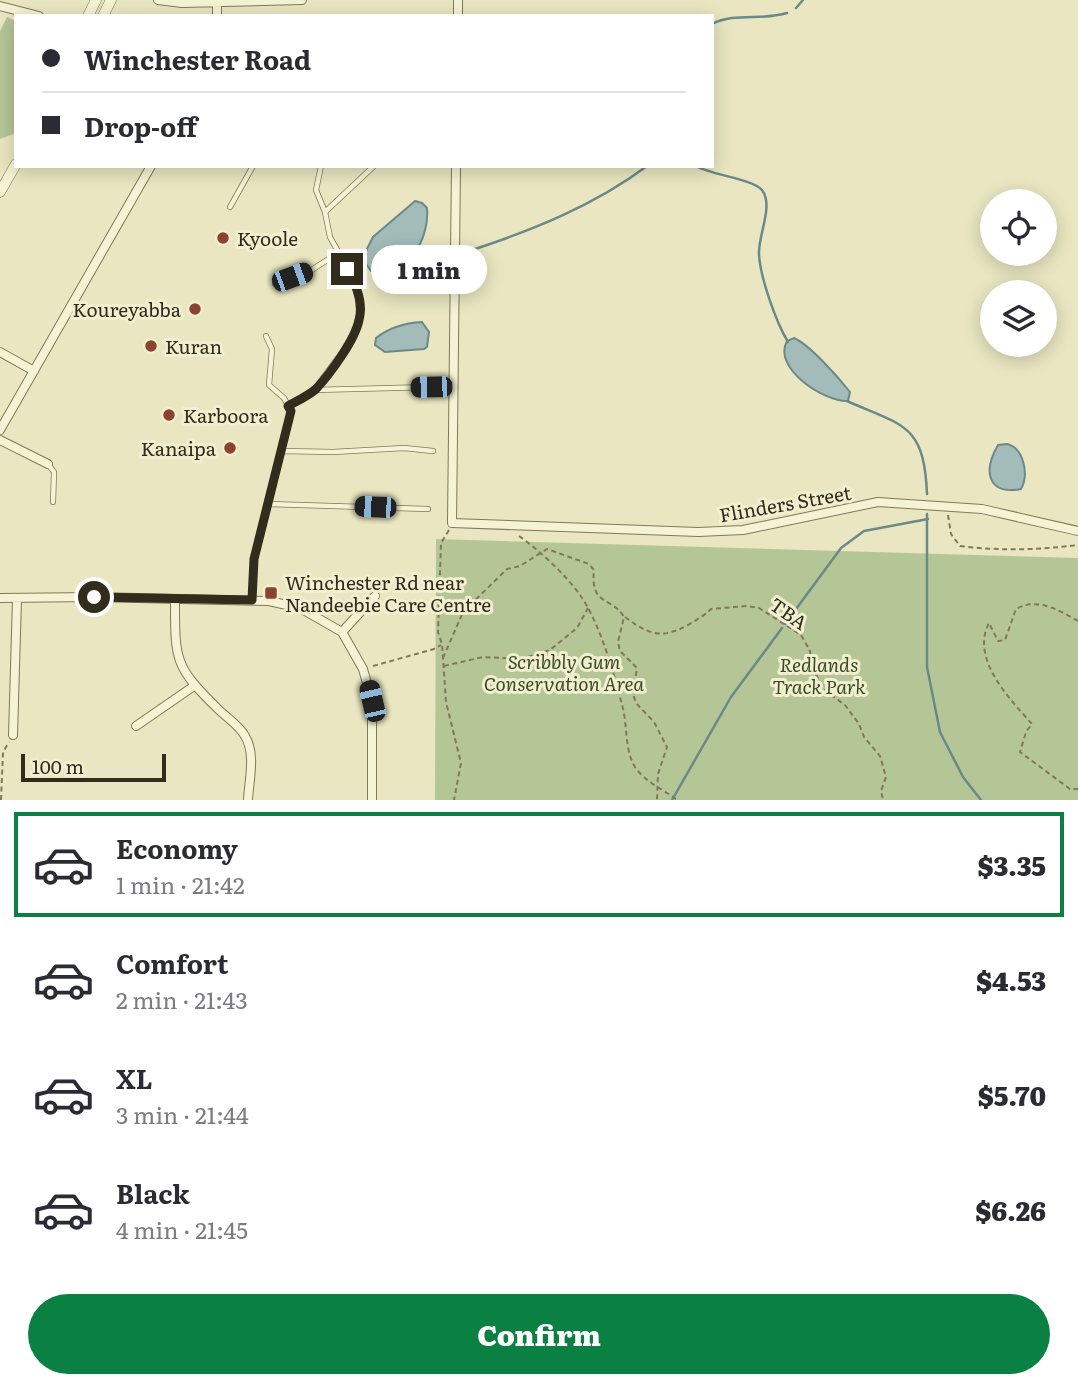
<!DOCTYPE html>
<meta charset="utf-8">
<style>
:root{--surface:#fff;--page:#f7f7f7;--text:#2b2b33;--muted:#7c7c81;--line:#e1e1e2;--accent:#0b8043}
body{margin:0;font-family:Literata,serif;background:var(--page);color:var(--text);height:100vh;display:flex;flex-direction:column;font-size:26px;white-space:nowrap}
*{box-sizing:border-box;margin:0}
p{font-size:23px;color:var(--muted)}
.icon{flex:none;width:38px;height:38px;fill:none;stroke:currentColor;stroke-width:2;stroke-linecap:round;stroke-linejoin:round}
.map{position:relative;height:800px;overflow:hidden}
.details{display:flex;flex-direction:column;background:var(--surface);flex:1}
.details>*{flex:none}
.guide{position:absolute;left:14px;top:14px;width:700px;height:154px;border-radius:0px;box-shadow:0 4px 18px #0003;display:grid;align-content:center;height:154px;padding:0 28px;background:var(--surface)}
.buttons{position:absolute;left:980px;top:189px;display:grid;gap:14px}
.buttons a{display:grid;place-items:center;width:77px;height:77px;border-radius:50%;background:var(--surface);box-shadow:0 4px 18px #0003;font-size:35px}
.scale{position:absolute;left:21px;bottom:18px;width:145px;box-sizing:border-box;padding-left:7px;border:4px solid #322c1d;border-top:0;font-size:19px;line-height:24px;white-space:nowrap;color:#322c1d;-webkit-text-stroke:5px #f1efd0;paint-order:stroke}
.end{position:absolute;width:32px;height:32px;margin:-16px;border:9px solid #322c1d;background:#fff;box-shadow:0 0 0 4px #fff}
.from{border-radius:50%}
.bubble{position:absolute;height:49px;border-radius:24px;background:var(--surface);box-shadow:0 4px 18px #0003;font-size:23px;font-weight:800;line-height:49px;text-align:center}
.car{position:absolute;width:21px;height:42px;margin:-21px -10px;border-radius:9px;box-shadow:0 0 5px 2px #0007;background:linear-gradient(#222 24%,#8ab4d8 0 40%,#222 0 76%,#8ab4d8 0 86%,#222 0)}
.guide b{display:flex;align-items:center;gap:24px;height:66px;font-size:26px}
.guide b+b{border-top:2px solid var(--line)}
.guide i{width:18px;height:18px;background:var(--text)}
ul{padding:12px 0 0;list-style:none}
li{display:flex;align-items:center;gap:21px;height:105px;margin:0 14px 10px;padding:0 14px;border:4px solid transparent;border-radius:0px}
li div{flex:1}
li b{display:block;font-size:26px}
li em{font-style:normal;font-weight:800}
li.on{border-color:var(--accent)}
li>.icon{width:63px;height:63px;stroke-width:1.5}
.action{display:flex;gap:14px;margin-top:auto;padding:14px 28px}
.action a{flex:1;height:80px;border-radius:42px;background:var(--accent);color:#fff;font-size:28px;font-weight:800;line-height:80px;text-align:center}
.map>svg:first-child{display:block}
.green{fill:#b5c696}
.water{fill:#a3bcba;stroke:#6b8988;stroke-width:2}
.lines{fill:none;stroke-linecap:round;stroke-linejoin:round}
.stream{stroke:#6b8988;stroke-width:2.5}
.service-casing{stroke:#81785a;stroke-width:6}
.minor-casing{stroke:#81785a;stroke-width:10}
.tertiary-casing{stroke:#81785a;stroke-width:11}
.path{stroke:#81785a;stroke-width:2;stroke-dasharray:5 3.5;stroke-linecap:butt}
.service{stroke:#f5f3d3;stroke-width:4.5}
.minor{stroke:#f5f3d3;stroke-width:8}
.tertiary{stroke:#f5f3d3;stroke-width:10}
.route{stroke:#322c1d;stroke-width:9}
.poi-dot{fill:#8a4430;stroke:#f1efd0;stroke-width:2.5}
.labels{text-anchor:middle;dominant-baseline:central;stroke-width:6;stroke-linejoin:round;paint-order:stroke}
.poi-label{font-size:19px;fill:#322c1d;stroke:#f1efd0;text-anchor:start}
.street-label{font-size:19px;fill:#322c1d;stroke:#f1efd0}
.park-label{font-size:19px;font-style:italic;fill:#3a4c26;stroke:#f1efd0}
</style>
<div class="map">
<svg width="1078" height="800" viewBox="0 0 1078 800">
<rect width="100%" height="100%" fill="#e9e6c1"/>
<path class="green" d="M 7,17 L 16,21 L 16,133 L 0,139 L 0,31 Z
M 436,539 L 1078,558 L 1078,800 L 435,800 Z"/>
<path class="water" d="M 415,201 L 422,203 L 427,208 C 430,239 407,279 371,271 L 366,264 L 365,253 L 373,237 Z
M 422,322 L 429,332 L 427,347 L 424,349 L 385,352 L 375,345 L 376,338 C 390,327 404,323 422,322 Z
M 794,338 C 810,345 838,377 850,392 L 848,401 C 824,402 772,368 787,341 Z
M 1007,444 C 1024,448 1029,475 1021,489 C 987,495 983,471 998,445 Z"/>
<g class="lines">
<path class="stream" d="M 796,8 L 803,0
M 712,24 C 735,12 762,21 787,13
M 696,166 C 711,175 753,179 762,190 C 774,206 758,235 759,254 C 760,277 776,322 788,342
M 472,250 C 533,230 595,205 647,166
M 847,401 C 903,426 924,423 927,494
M 927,514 L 927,667 L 940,732 L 963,777 L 981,800
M 785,624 L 841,548 L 864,531 L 928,519
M 672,800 L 731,697 L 782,628"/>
<defs>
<path id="service" d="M 230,207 L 253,166
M 325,212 L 374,166
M 275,284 L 310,271 L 338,253
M 314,390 L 349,343 L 359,320 L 360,302 L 356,284 L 330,237 L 325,212 L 316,190 L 321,166
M 288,406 L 314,390 L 431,387
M 281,451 L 333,452 L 404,448 L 433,451
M 48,464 L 54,472 L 53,502
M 268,504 L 428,509
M 252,600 L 254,559 L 291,411 L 284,398 L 269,385 L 272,349 L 266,336"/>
<path id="minor" d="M 158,0 L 182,3 L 302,0
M 0,6 L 39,16
M 217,16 L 217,3
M 458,16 L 458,0
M 456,166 L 452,523 L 698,532 L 743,530 L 878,502 L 982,509 L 1078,531
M 0,352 L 34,371
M 0,430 L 151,166
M 0,440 L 48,464
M 0,598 L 94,597 L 269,601 L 300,608 L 342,632 L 363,669 L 372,701 L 372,800
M 175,599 C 175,660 174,666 218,709 C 226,717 240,726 245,736 C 256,754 249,780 248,800
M 342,632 L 375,596
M 136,726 L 194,686
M 13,735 L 17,599"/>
<path id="tertiary" d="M 88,16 L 96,0
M 103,16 L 111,0
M 0,192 L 16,164"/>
</defs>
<use href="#service" class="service-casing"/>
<use href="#minor" class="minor-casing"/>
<use href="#tertiary" class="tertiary-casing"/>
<path class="path" d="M 948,515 L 951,534 L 960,546 C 1000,551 1038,550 1078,545
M 449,530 L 441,543 L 438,632 L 442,644 L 446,702 L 461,763 L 454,800
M 519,536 C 541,552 564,573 580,595 C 599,621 614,673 622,705 C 628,725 624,749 635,767 C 645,782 663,789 677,800
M 625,617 C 648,634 661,640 688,625 C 696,620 704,616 711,609 L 746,606 L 759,608 L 801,635 L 810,651 L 811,664 L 816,675 L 827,692 L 845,705 L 859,724 L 864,737 L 880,756 L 886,777 L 881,791 L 883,800
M 1078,621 C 1059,610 1037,597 1016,609 L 1005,640 L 998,641 L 989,623 C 970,659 1010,699 1032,724 L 1026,732 L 1020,752 L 1070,789 L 1078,789
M 443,658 L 463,612 L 507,569 L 520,566 L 547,549 L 589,564 L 594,570 C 590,607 612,596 624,617 L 618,642 L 620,651 L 637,668 L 633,694 L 636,703 L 654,722 L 667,747 L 658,774 L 657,800
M 373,666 L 434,649 L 441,645
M 444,666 L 483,657 L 521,659 L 550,650 L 577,628 L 588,608
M 1,800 L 3,752 L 9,742"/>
<use href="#service" class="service"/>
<use href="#minor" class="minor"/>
<use href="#tertiary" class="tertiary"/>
</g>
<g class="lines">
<path class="route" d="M 94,597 L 252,600 L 254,559 L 291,411 L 288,406 C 297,401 308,396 316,389 C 330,374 355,340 359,320 C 364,302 356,284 347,269"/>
</g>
<g class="poi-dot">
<circle cx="223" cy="238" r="7"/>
<circle cx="195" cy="309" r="7"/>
<circle cx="151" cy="346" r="7"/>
<circle cx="169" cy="415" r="7"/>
<circle cx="230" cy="448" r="7"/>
<rect x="264" y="586" width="14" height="14" rx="3.5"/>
</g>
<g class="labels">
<g class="poi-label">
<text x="237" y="238">Kyoole</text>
<text x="181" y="309" text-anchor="end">Koureyabba</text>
<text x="165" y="346">Kuran</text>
<text x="183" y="415">Karboora</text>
<text x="216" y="448" text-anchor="end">Kanaipa</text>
<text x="285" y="582">Winchester Rd near<tspan x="285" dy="22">Nandeebie Care Centre</tspan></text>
</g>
<g class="street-label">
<text transform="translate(785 503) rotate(-10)">Flinders Street</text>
<text transform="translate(789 613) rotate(35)">TBA</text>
</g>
<g class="park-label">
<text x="564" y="661">Scribbly Gum<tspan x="564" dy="22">Conservation Area</tspan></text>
<text x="819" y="664">Redlands<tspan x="819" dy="22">Track Park</tspan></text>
</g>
</g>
</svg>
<div class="buttons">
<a><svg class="icon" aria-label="locate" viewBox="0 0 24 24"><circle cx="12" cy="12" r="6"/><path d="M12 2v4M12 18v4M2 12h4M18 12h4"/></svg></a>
<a><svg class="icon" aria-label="layers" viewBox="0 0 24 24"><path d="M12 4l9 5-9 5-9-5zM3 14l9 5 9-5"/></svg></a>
</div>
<div class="scale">100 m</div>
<i class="end from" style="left:94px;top:597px"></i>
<i class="end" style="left:347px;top:269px"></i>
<div class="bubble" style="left:371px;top:245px;width:116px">1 min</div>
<i class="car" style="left:292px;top:277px;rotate:70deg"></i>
<i class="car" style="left:431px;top:387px;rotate:269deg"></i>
<i class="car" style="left:375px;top:507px;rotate:272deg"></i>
<i class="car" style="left:372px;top:701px;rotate:347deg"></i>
<div class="guide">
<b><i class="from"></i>Winchester Road</b>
<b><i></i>Drop-off</b>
</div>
</div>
<section class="details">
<ul>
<li class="on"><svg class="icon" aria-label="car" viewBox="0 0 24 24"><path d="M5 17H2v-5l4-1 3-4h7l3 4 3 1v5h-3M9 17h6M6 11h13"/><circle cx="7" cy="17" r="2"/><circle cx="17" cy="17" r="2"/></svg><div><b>Economy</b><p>1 min · 21:42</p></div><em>$3.35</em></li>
<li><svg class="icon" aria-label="car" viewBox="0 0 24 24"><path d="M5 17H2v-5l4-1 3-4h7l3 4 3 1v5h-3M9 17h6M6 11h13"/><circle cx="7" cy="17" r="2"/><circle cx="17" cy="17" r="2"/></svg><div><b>Comfort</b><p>2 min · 21:43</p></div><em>$4.53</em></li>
<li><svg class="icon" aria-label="car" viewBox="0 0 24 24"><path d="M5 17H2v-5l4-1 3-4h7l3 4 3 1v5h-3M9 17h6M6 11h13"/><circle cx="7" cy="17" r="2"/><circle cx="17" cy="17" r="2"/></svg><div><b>XL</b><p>3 min · 21:44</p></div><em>$5.70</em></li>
<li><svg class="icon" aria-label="car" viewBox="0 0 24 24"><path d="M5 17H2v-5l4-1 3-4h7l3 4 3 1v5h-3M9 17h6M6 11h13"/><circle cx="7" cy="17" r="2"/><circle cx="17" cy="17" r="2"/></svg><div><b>Black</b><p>4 min · 21:45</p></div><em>$6.26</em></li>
</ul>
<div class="action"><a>Confirm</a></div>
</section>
